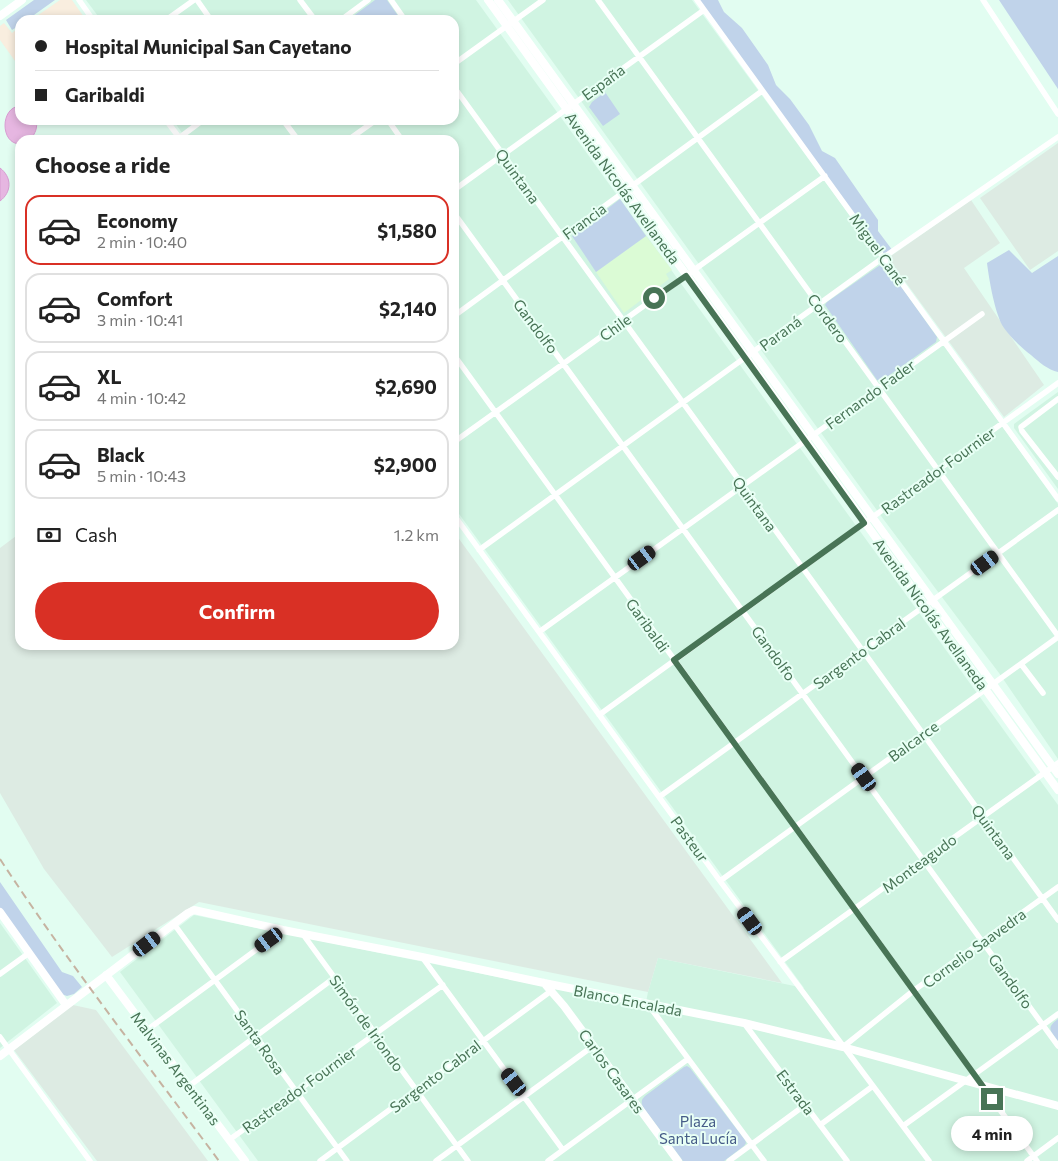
<!DOCTYPE html>
<meta charset="utf-8">
<style>
:root{--surface:#fff;--page:#f2f2f2;--text:#222;--muted:#767676;--line:#e0e0e0;--accent:#d93025}
body{margin:0;font-family:Commissioner,sans-serif;background:var(--page);color:var(--text);height:100vh;display:flex;flex-direction:column;font-size:19px;white-space:nowrap}
*{box-sizing:border-box;margin:0}
p{font-size:16px;color:var(--muted)}
.icon{flex:none;width:28px;height:28px;fill:none;stroke:currentColor;stroke-width:2;stroke-linecap:round;stroke-linejoin:round}
.map{position:relative;flex:1;overflow:hidden}
.sheet{position:absolute;left:15px;top:135px;width:444px;height:515px;display:flex;flex-direction:column;background:var(--surface);border-radius:15px;box-shadow:0 2px 8px #0003}
.sheet>*{flex:none}
.hud{position:absolute;left:15px;top:15px;width:444px;height:110px;border-radius:15px;box-shadow:0 2px 8px #0003;display:grid;align-content:center;height:110px;padding:0 20px;background:var(--surface)}
.end{position:absolute;width:22px;height:22px;margin:-11px;border:6px solid #487456;background:#fff;box-shadow:0 0 0 2px #fff}
.from{border-radius:50%}
.bubble{position:absolute;height:35px;border-radius:18px;background:var(--surface);box-shadow:0 2px 8px #0003;font-size:16px;font-weight:700;line-height:35px;text-align:center}
.car{position:absolute;width:15px;height:30px;margin:-15px -8px;border-radius:6px;box-shadow:0 0 4px 1px #0007;background:linear-gradient(#222 24%,#8ab4d8 0 40%,#222 0 76%,#8ab4d8 0 86%,#222 0)}
.hud b{display:flex;align-items:center;gap:18px;height:48px;font-size:19px}
.hud b+b{border-top:1px solid var(--line)}
.hud i{width:12px;height:12px;background:var(--text)}
ul{padding:0;list-style:none}
li{display:flex;align-items:center;gap:15px;height:70px;margin:0 10px 8px;padding:0 10px;border:2px solid var(--line);border-radius:15px}
li div{flex:1}
li b{display:block;font-size:19px}
li em{font-style:normal;font-weight:700}
li.current{border-color:var(--accent)}
li>.icon{width:45px;height:45px;stroke-width:1.5}
h2{padding:0 20px;font-size:22px;line-height:60px}
.pay{display:flex;align-items:center;gap:12px;height:55px;padding:0 20px;font-size:19px}
.pay p{margin-inline-start:auto}
.button{display:flex;gap:10px;margin-top:auto;padding:10px 20px}
.button a{flex:1;height:58px;border-radius:30px;background:var(--accent);color:#fff;font-size:20px;font-weight:700;line-height:58px;text-align:center}
.map>svg:first-child{display:block}
.residential{fill:#d0f4e2}
.industrial{fill:#ddebe3}
.education{fill:#f9eedf}
.medical{fill:#dbfbd5}
.green{fill:#c0d3ea}
.water{fill:#e6b6e1;stroke:#d89cd2}
.lines{fill:none;stroke-linecap:round;stroke-linejoin:round}
.street{stroke:#fff;stroke-width:5.5}
.secondary{stroke:#fff;stroke-width:8}
.rail{stroke:#c6b3a1;stroke-width:2;stroke-dasharray:8 5;stroke-linecap:butt}
.route{stroke:#487456;stroke-width:6}
.labels{text-anchor:middle;dominant-baseline:central;stroke-width:4;stroke-linejoin:round;paint-order:stroke}
.street-label{font-size:15px;fill:#487456;stroke:#e8fff5}
.park-label{font-size:15px;fill:#455b87;stroke:#e8fff5}
</style>
<div class="map">
<svg width="1058" height="1161" viewBox="0 0 1058 1161">
<rect width="100%" height="100%" fill="#e2fdf1"/>
<path class="residential" d="M 86,0 L 476,0 L 1058,805 L 1058,1161 L 258,1161 L 120,972 L 194,915 L 645,1007 L 648,992 L 658,958 L 804,988 L 454,507 L 454,140 L 187,140 L 173,120 L 454,120 L 454,20 L 101,20 Z
M 508,0 L 692,0 L 884,262 L 1058,504 L 1058,759 L 999,673 L 884,520 Z
M 1058,392 L 1058,489 L 1014,428 L 1014,424 Z
M 0,923 L 57,1003 L 0,1048 Z"/>
<path class="industrial" d="M 1058,143 L 1058,251 L 1030,270 L 980,198 Z
M 971,200 L 1000,243 L 964,268 L 1044,385 L 1004,417 L 888,258 Z
M 454,532 L 782,983 L 658,958 L 648,992 L 199,902 L 112,957 L 44,869 L 0,793 L 0,548 L 20,533 L 20,645 L 454,645 Z
M 73,1005 L 96,1010 L 208,1161 L 97,1161 L 14,1050 Z"/>
<path class="education" d="M 60,0 L 72,0 L 86,20 L 31,20 Z
M 4,23 L 12,33 L 20,27 L 20,68 L 0,40 L 0,26 Z"/>
<path class="medical" d="M 646,236 L 672,270 L 666,274 L 669,279 L 624,313 L 596,272 Z"/>
<path class="green" d="M 34,0 L 55,0 L 27,20 L 20,20 L 20,25 L 12,30 L 6,20 Z
M 375,0 L 387,0 L 401,20 L 348,20 Z
M 697,0 L 718,0 L 724,12 L 742,28 L 768,65 L 776,85 L 790,99 L 809,125 L 822,151 L 835,158 L 878,220 L 878,231 L 893,251 L 884,257 Z
M 999,0 L 1058,0 L 1058,89 Z
M 605,92 L 620,114 L 603,126 L 589,107 L 592,102 Z
M 620,199 L 646,236 L 596,272 L 572,236 Z
M 1009,250 L 1032,273 L 1058,256 L 1058,372 C 1048,370 1039,362 1031,355 C 1022,348 1011,338 1004,328 C 995,315 989,279 987,263 Z
M 883,263 L 885,264 L 937,337 L 936,342 L 881,381 L 877,380 L 825,305 L 827,302 Z
M 0,882 L 62,972 L 73,976 L 82,987 L 74,994 L 67,996 L 61,994 L 0,908 Z
M 1058,1019 L 1058,1041 C 1050,1030 1046,1028 1058,1019 Z
M 687,1066 L 690,1068 L 745,1140 L 746,1143 L 744,1146 L 724,1161 L 683,1161 L 643,1107 C 641,1102 641,1100 645,1096 L 684,1067 Z"/>
<path class="water" d="M 20,106 L 20,120 L 36,120 C 38,128 35,133 31,139 L 20,140 L 20,144 C 0,144 0,107 20,106 Z
M 0,168 C 12,177 12,192 0,201 Z"/>
<g class="lines">
<path class="street" d="M 79,0 L 93,20
M 197,0 L 211,20
M 300,0 L 315,20
M 391,0 L 405,20
M 598,0 L 1058,636
M 697,0 L 1058,499
M 983,0 L 1058,114
M 166,20 L 194,0
M 341,20 L 368,0
M 454,64 L 543,0
M 454,87 L 1058,920
M 166,120 L 181,140
M 283,120 L 298,140
M 388,120 L 402,140
M 179,138 L 203,120
M 348,140 L 376,120
M 454,190 L 704,10
M 454,213 L 1058,1046
M 454,316 L 762,91
M 454,355 L 1037,1161
M 1058,399 L 1021,427 L 1022,431 L 1058,477
M 454,442 L 825,176
M 454,515 L 720,881 L 929,1161
M 479,550 L 884,257 L 1058,137
M 539,632 L 982,314
M 1021,664 L 1043,693
M 599,715 L 1058,383
M 659,797 L 1058,510
M 720,881 L 1058,637
M 174,924 L 347,1161
M 302,933 L 468,1161
M 422,957 L 563,1150
M 780,962 L 1058,763
M 0,974 L 29,953
M 647,1003 L 764,1161
M 744,1023 L 847,1161
M 147,1030 L 283,930
M 0,1037 L 90,1161
M 843,1047 L 913,991 L 1058,887
M 189,1086 L 334,978
M 820,1125 L 873,1086
M 903,1126 L 1058,1014
M 229,1140 C 301,1089 371,1036 443,985
M 320,1161 L 551,991
M 436,1161 L 593,1046
M 548,1161 L 688,1059
M 729,1161 L 805,1105
M 1027,1161 L 1058,1138"/>
<path class="secondary" d="M 488,0 L 1058,790
M 498,0 L 1058,774
M 0,16 L 22,0
M 0,912 L 66,1005
M 106,975 L 245,1161
M 544,983 L 564,1006 L 678,1161
M 0,1056 L 188,913 L 194,910 L 283,930 L 422,957 L 544,983 L 744,1023 L 843,1047 L 1058,1106"/>
<path class="rail" d="M 0,859 C 68,963 145,1061 219,1161"/>
</g>
<g class="lines">
<path class="route" d="M 654,298 L 686,276 L 864,523 L 674,660 L 992,1099"/>
</g>
<g class="labels">
<g class="street-label">
<text transform="translate(603 82) rotate(-36)">España</text>
<text transform="translate(518 176) rotate(54)">Quintana</text>
<text transform="translate(623 188) rotate(54)">Avenida Nicolás Avellaneda</text>
<text transform="translate(584 221) rotate(-36)">Francia</text>
<text transform="translate(878 249) rotate(54)">Miguel Cané</text>
<text transform="translate(828 318) rotate(54)">Cordero</text>
<text transform="translate(536 326) rotate(53)">Gandolfo</text>
<text transform="translate(615 327) rotate(-36)">Chile</text>
<text transform="translate(780 333) rotate(-36)">Paraná</text>
<text transform="translate(870 394) rotate(-36)">Fernando Fader</text>
<text transform="translate(938 470) rotate(-36)">Rastreador Fournier</text>
<text transform="translate(755 504) rotate(54)">Quintana</text>
<text transform="translate(931 614) rotate(54)">Avenida Nicolás Avellaneda</text>
<text transform="translate(648 625) rotate(54)">Garibaldi</text>
<text transform="translate(774 653) rotate(54)">Gandolfo</text>
<text transform="translate(859 653) rotate(-36)">Sargento Cabral</text>
<text transform="translate(913 741) rotate(-36)">Balcarce</text>
<text transform="translate(994 832) rotate(54)">Quintana</text>
<text transform="translate(690 839) rotate(54)">Pasteur</text>
<text transform="translate(919 863) rotate(-36)">Monteagudo</text>
<text transform="translate(974 948) rotate(-36)">Cornelio Saavedra</text>
<text transform="translate(1011 981) rotate(54)">Gandolfo</text>
<text transform="translate(628 1000) rotate(11)">Blanco Encalada</text>
<text transform="translate(367 1023) rotate(54)">Simón de Iriondo</text>
<text transform="translate(260 1042) rotate(55)">Santa Rosa</text>
<text transform="translate(176 1068) rotate(53)">Malvinas Argentinas</text>
<text transform="translate(612 1071) rotate(54)">Carlos Casares</text>
<text transform="translate(435 1076) rotate(-37)">Sargento Cabral</text>
<text transform="translate(299 1089) rotate(-36)">Rastreador Fournier</text>
<text transform="translate(796 1092) rotate(53)">Estrada</text>
</g>
<g class="park-label">
<text x="698" y="1121">Plaza<tspan x="698" dy="17">Santa Lucía</tspan></text>
</g>
</g>
</svg>
<i class="end from" style="left:654px;top:298px"></i>
<i class="end" style="left:992px;top:1099px"></i>
<div class="bubble" style="left:951px;top:1116px;width:82px">4 min</div>
<i class="car" style="left:642px;top:558px;rotate:54deg"></i>
<i class="car" style="left:985px;top:563px;rotate:54deg"></i>
<i class="car" style="left:864px;top:777px;rotate:324deg"></i>
<i class="car" style="left:750px;top:921px;rotate:324deg"></i>
<i class="car" style="left:269px;top:940px;rotate:234deg"></i>
<i class="car" style="left:147px;top:944px;rotate:53deg"></i>
<i class="car" style="left:514px;top:1082px;rotate:323deg"></i>
<div class="hud">
<b><i class="from"></i>Hospital Municipal San Cayetano</b>
<b><i></i>Garibaldi</b>
</div>
<section class="sheet">
<h2>Choose a ride</h2>
<ul>
<li class="current"><svg class="icon" aria-label="car" viewBox="0 0 24 24"><path d="M5 17H2v-5l4-1 3-4h7l3 4 3 1v5h-3M9 17h6M6 11h13"/><circle cx="7" cy="17" r="2"/><circle cx="17" cy="17" r="2"/></svg><div><b>Economy</b><p>2 min · 10:40</p></div><em>$1,580</em></li>
<li><svg class="icon" aria-label="car" viewBox="0 0 24 24"><path d="M5 17H2v-5l4-1 3-4h7l3 4 3 1v5h-3M9 17h6M6 11h13"/><circle cx="7" cy="17" r="2"/><circle cx="17" cy="17" r="2"/></svg><div><b>Comfort</b><p>3 min · 10:41</p></div><em>$2,140</em></li>
<li><svg class="icon" aria-label="car" viewBox="0 0 24 24"><path d="M5 17H2v-5l4-1 3-4h7l3 4 3 1v5h-3M9 17h6M6 11h13"/><circle cx="7" cy="17" r="2"/><circle cx="17" cy="17" r="2"/></svg><div><b>XL</b><p>4 min · 10:42</p></div><em>$2,690</em></li>
<li><svg class="icon" aria-label="car" viewBox="0 0 24 24"><path d="M5 17H2v-5l4-1 3-4h7l3 4 3 1v5h-3M9 17h6M6 11h13"/><circle cx="7" cy="17" r="2"/><circle cx="17" cy="17" r="2"/></svg><div><b>Black</b><p>5 min · 10:43</p></div><em>$2,900</em></li>
</ul>
<div class="pay"><svg class="icon" aria-label="cash" viewBox="0 0 24 24"><path d="M3 7h18v10H3z"/><circle cx="12" cy="12" r="2"/></svg>Cash<p>1.2 km</p></div>
<div class="button"><a>Confirm</a></div>
</section>
</div>
